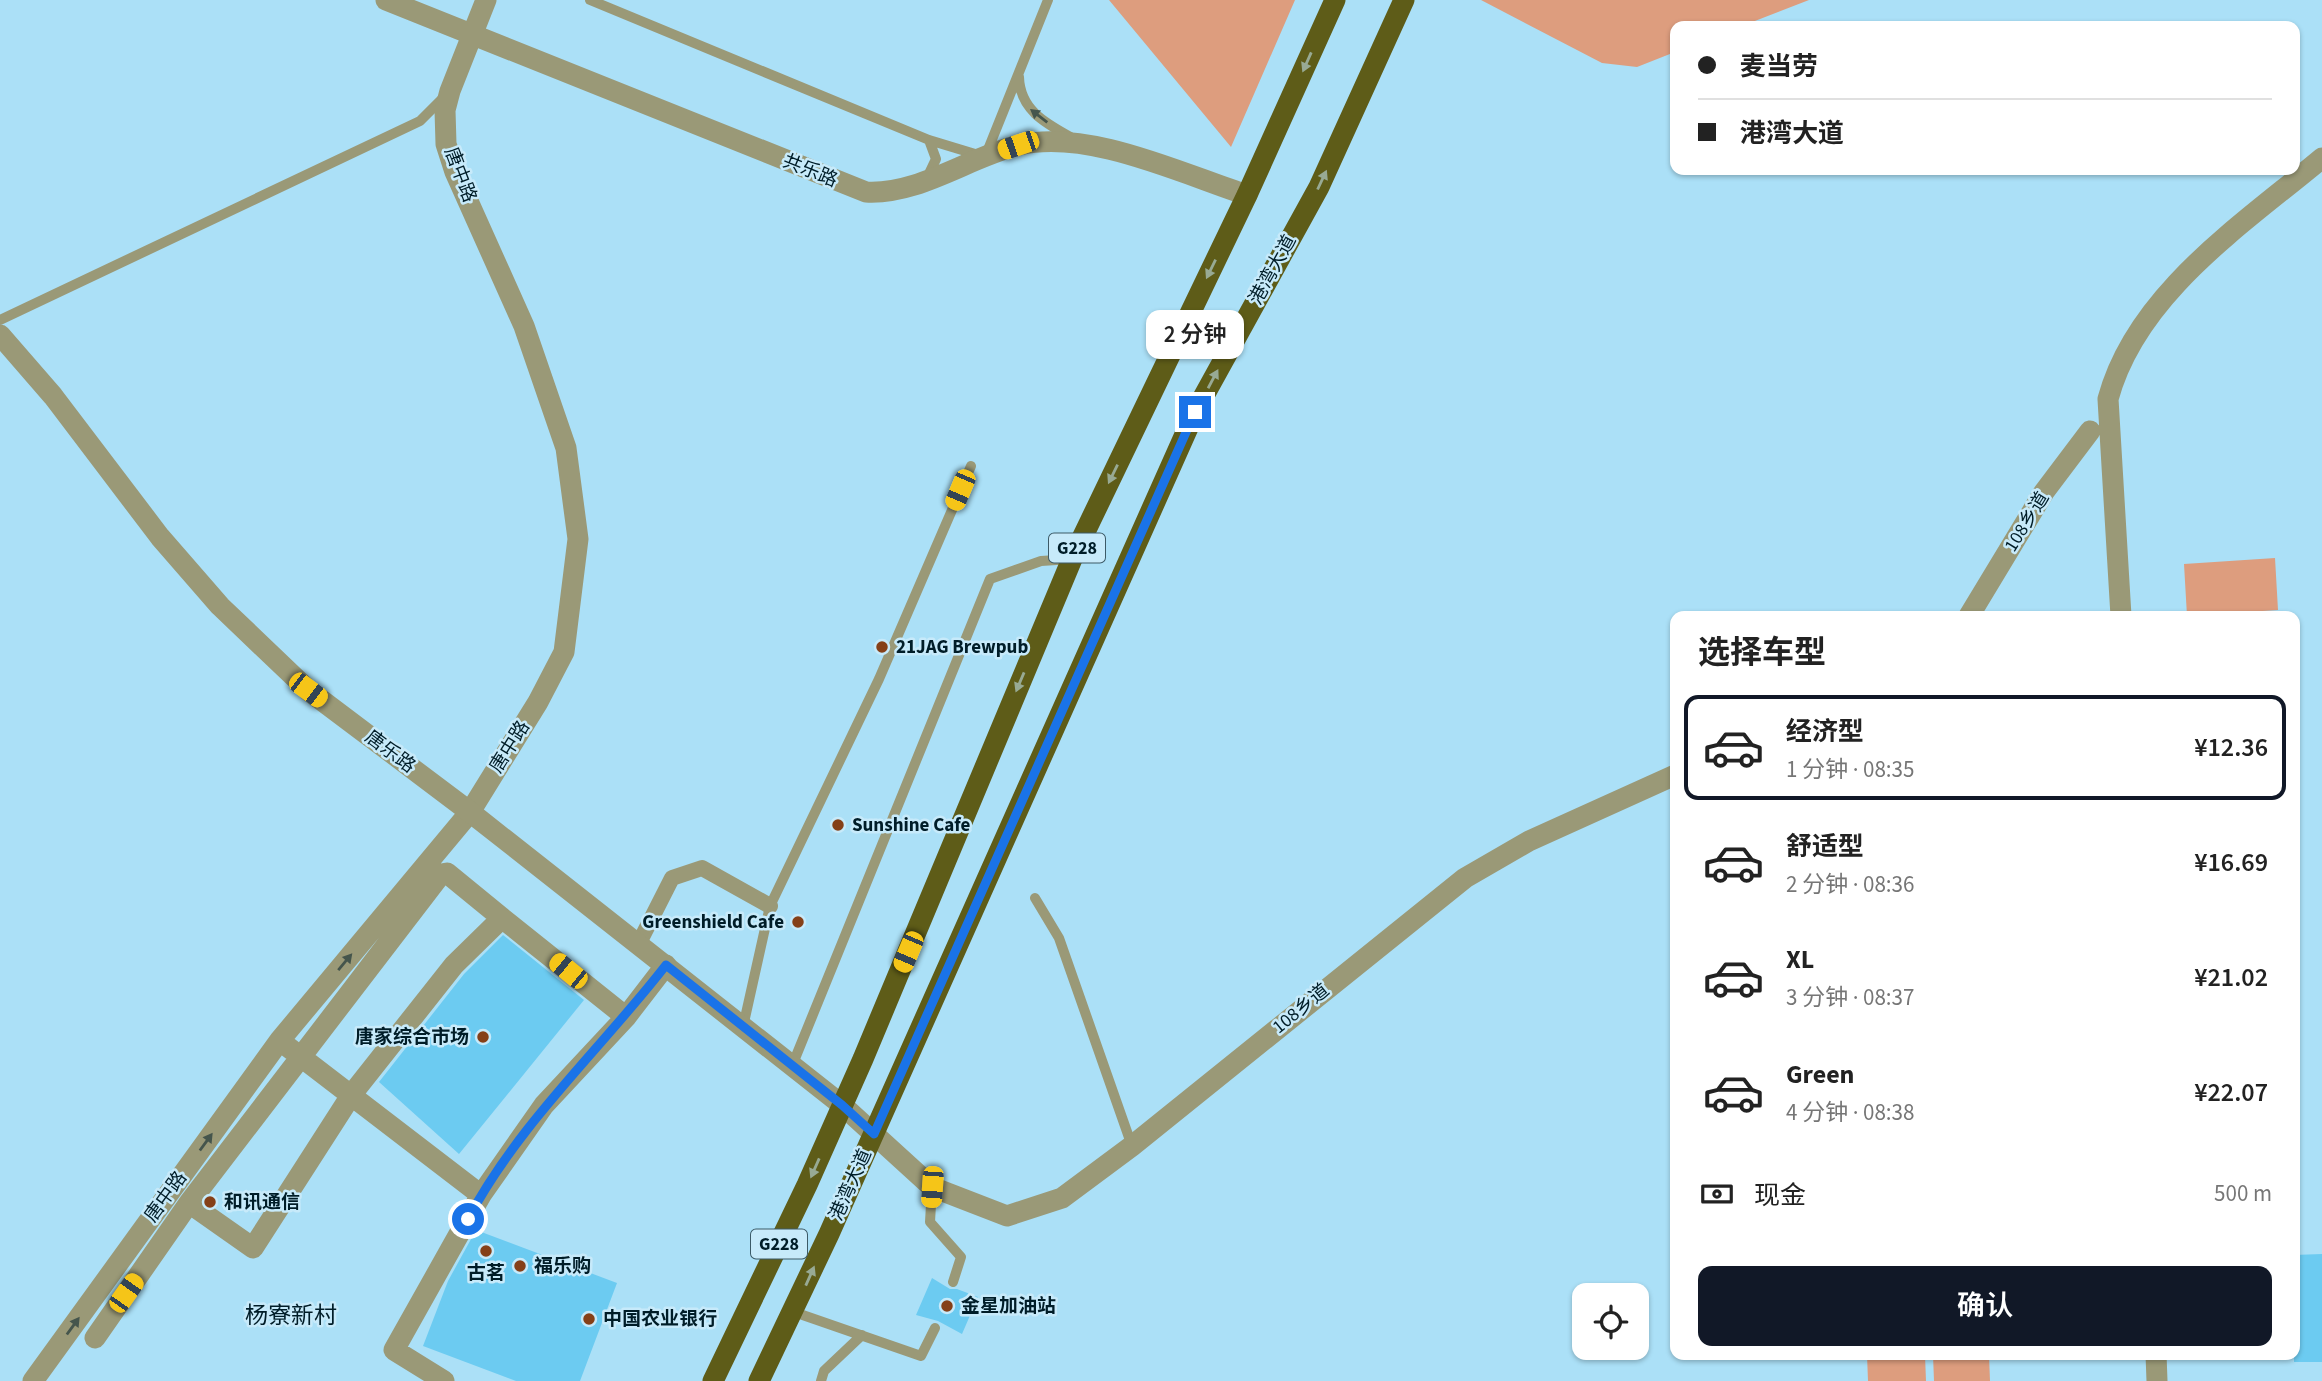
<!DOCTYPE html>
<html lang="zh">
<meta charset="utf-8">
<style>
:root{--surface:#fff;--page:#f2f2f2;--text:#222;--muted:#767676;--line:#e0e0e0;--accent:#111827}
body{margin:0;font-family:"Source Sans 3","Noto Sans SC",sans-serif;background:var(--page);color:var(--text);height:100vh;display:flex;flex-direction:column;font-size:26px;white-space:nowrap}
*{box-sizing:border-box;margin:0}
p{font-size:23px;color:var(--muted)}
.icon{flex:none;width:38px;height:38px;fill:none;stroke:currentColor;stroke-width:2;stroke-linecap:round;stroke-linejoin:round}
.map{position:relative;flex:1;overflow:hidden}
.sheet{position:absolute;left:1670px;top:611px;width:630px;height:749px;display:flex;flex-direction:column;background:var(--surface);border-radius:14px;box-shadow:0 2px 5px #0004}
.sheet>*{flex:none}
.top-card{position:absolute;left:1670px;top:21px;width:630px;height:154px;border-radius:14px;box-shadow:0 2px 5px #0004;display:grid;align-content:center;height:154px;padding:0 28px;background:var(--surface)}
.controls{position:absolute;left:1572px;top:1283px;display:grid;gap:14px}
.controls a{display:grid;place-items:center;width:77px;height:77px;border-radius:14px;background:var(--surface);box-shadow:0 2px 5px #0004;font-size:35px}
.end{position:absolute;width:32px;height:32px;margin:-16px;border:9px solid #1a73e8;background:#fff;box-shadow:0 0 0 4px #fff}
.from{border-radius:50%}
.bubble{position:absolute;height:49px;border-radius:14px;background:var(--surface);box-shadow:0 2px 5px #0004;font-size:23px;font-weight:600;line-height:49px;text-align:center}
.car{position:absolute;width:21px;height:42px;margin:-21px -10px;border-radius:9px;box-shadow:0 0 5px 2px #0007;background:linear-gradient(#f5c518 24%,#345 0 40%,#f5c518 0 76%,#345 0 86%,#f5c518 0)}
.top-card b{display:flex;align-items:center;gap:24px;height:66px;font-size:26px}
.top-card b+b{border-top:2px solid var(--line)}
.top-card i{width:18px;height:18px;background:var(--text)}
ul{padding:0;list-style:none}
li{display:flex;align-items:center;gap:21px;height:105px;margin:0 14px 10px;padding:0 14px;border:4px solid transparent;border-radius:14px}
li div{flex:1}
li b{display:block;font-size:26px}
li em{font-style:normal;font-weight:600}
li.selected{border-color:var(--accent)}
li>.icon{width:63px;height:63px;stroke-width:1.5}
h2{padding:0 28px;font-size:32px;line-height:84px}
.pay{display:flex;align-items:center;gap:18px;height:77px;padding:0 28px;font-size:26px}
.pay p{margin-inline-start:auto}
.cta{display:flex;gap:14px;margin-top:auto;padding:14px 28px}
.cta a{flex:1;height:80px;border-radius:14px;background:var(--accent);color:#fff;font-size:28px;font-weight:600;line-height:80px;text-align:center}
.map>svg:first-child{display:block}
.green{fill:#dd9d7e}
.building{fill:#6ccbf1}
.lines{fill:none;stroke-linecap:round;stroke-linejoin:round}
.service{stroke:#9a9977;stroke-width:10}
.pedestrian{stroke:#9a9977;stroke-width:16}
.minor{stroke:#9a9977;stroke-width:21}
.tertiary{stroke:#9a9977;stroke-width:21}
.trunk{stroke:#5e5c18;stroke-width:21}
.oneway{fill:#98aa94}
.oneway2{fill:#45554c}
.route{stroke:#1a73e8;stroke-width:9}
.poi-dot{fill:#854018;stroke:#c7eafa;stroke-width:2.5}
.labels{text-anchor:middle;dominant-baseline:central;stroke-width:5;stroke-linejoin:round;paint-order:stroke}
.shield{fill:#c7eafa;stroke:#3c5a67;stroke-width:2}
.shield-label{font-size:18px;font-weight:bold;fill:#001d28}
.street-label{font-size:19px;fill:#001d28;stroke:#c7eafa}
.poi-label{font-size:19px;font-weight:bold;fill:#001d28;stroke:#c7eafa;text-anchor:start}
.quarter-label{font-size:23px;fill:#001d28;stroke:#c7eafa}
</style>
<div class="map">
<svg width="2322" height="1381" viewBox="0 0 2322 1381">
<rect width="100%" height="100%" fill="#abe0f7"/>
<path class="green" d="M 1109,0 L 1295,0 L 1231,147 Z
M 1481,0 L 1809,0 L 1742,26 L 1675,26 L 1675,52 L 1637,67 L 1602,63 Z
M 2275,558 L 2278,610 L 2187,616 L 2184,564 Z
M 1867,1355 L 1925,1355 L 1926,1381 L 1868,1381 Z
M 1933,1355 L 1989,1355 L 1990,1381 L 1934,1381 Z"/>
<path class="building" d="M 503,935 L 584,1000 L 459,1154 L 379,1082 L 464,974 Z
M 476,1230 L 617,1283 L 580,1381 L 516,1381 L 423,1346 L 448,1281 Z
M 2322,1254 L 2322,1362 L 2294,1362 L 2294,1255 Z
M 932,1278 L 950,1289 L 957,1289 L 978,1297 L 962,1334 L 938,1321 L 916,1315 Z"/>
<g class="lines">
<path class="service" d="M 590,0 L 929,140 L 985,157 L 1048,0
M 1019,77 C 1020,111 1047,124 1074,139
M 927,178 L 936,159 L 929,140
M 0,320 L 420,121 L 443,98
M 1035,898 L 1059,938 L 1132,1146
M 743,1027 L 770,906 L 879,679 L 971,466
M 792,1066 L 990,579 L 1041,561 L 1072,559
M 932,1187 L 930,1222 L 961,1257 L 953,1282
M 794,1312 L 921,1356 L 935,1328
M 821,1381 L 824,1371 L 862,1335"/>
<path class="pedestrian" d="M 638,945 L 672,878 L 702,868 L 770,906"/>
<path class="minor" d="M 386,0 L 866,192 C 919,195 969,157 1019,145 C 1088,129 1180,173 1247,195
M 1969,616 L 2044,492 L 2090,431
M 2121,616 L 2108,399 C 2136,294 2242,225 2322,158
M 288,1047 L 481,1195
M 842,1105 L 932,1187 L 1007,1216 L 1062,1198 L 1132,1146 L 1465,878 L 1529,841 L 1675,775
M 189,1203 L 253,1248 L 352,1094 L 454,965 L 502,918 L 626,1017
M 95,1338 L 189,1203 L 441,874 L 447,873 L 502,918
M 2156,1354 L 2157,1381
M 33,1381 L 280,1040 L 470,812 L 538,702 L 564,652 L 578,539 L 566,448 L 524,326 L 455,172 L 446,144 L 445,110 L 450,91 L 486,0
M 444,1381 L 394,1350 L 481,1195 L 544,1105 L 626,1017 L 666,965"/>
<path class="tertiary" d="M 0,335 L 53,396 L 160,537 L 220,606 L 308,690 L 470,812 L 842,1105"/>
<path class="trunk" d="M 713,1381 L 807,1185 L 863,1059 L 1072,559 L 1247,195 L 1335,0
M 759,1381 L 829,1234 L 1195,412 L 1319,187 L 1404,0"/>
</g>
<defs><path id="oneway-solid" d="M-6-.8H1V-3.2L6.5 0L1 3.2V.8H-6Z" transform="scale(1.75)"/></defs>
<g class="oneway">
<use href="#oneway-solid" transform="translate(1307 62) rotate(114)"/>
<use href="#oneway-solid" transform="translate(1322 180) rotate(-65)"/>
<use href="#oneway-solid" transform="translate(1211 269) rotate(116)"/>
<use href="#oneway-solid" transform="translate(1213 379) rotate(-62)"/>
<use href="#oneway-solid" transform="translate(1113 474) rotate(116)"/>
<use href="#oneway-solid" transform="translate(1020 682) rotate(113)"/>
<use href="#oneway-solid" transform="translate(815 1168) rotate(114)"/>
<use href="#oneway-solid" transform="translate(810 1276) rotate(-66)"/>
</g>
<g class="oneway2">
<use href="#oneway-solid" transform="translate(1039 116) rotate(-142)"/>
<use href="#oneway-solid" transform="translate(345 962) rotate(-50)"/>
<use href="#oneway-solid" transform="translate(206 1142) rotate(-54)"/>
<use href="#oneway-solid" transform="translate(73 1326) rotate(-54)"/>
</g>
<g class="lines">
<path class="route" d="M 468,1219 C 519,1123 600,1050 666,965 L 842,1105 L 874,1134 L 1195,412"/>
</g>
<g class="poi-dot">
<circle cx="882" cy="647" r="7"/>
<circle cx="838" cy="825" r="7"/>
<circle cx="798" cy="922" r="7"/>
<circle cx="483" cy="1037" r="7"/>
<circle cx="210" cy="1202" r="7"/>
<circle cx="486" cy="1251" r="7"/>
<circle cx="520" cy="1266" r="7"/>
<circle cx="947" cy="1306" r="7"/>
<circle cx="589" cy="1319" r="7"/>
</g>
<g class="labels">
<g class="shield">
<rect x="1049" y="533.5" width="56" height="29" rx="5"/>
<rect x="751" y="1229.5" width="56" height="29" rx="5"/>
</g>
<g class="shield-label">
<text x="1077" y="548">G228</text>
<text x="779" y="1244">G228</text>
</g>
<g class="street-label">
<text transform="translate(810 171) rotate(22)">共乐路</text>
<text transform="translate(460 175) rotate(69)">唐中路</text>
<text transform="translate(1273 270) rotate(-61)">港湾大道</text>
<text transform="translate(2027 522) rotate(-58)">108乡道</text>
<text transform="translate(510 747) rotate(-58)">唐中路</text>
<text transform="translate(390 752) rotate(37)">唐乐路</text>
<text transform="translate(1301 1009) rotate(-39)">108乡道</text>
<text transform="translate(851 1185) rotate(-66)">港湾大道</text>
<text transform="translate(166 1197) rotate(-54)">唐中路</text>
</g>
<g class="poi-label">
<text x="896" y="647">21JAG Brewpub</text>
<text x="852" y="825">Sunshine Cafe</text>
<text x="784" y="922" text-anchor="end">Greenshield Cafe</text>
<text x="469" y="1037" text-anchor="end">唐家综合市场</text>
<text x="224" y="1202">和讯通信</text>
<text x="534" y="1266">福乐购</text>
<text x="486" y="1273" text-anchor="middle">古茗</text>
<text x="961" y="1306">金星加油站</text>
<text x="603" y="1319">中国农业银行</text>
</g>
<g class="quarter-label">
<text x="291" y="1315">杨寮新村</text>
</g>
</g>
</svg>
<div class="controls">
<a><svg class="icon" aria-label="locate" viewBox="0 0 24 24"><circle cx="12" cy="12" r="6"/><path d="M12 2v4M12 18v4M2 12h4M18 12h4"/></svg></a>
</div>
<i class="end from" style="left:468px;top:1219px"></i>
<i class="end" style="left:1195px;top:412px"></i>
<div class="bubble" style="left:1146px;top:310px;width:98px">2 分钟</div>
<i class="car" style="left:1018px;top:145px;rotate:251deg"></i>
<i class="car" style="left:960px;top:490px;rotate:203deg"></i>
<i class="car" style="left:308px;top:690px;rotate:127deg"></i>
<i class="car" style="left:908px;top:952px;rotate:203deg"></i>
<i class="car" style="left:568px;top:971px;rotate:309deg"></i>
<i class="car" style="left:932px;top:1187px;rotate:184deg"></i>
<i class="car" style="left:126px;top:1293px;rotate:35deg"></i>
<div class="top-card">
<b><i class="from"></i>麦当劳</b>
<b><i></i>港湾大道</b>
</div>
<section class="sheet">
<h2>选择车型</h2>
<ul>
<li class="selected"><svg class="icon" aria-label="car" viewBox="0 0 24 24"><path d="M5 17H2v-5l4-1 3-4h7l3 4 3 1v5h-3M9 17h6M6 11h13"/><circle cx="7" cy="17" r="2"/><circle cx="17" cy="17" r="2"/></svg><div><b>经济型</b><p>1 分钟 · 08:35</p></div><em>¥12.36</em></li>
<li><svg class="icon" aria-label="car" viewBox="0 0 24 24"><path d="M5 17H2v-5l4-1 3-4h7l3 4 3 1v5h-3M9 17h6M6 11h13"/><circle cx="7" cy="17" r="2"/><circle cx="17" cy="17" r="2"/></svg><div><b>舒适型</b><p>2 分钟 · 08:36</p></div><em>¥16.69</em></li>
<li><svg class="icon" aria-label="car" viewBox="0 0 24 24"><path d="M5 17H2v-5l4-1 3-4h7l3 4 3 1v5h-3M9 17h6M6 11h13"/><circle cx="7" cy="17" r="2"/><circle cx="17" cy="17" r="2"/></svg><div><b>XL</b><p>3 分钟 · 08:37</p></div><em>¥21.02</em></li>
<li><svg class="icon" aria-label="car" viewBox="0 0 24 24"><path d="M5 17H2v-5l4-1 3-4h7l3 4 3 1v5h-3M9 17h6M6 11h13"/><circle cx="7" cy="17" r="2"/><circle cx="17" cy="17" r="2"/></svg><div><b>Green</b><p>4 分钟 · 08:38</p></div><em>¥22.07</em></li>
</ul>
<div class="pay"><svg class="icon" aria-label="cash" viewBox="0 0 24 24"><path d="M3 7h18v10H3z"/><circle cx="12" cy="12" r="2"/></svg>现金<p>500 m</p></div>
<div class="cta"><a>确认</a></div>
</section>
</div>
